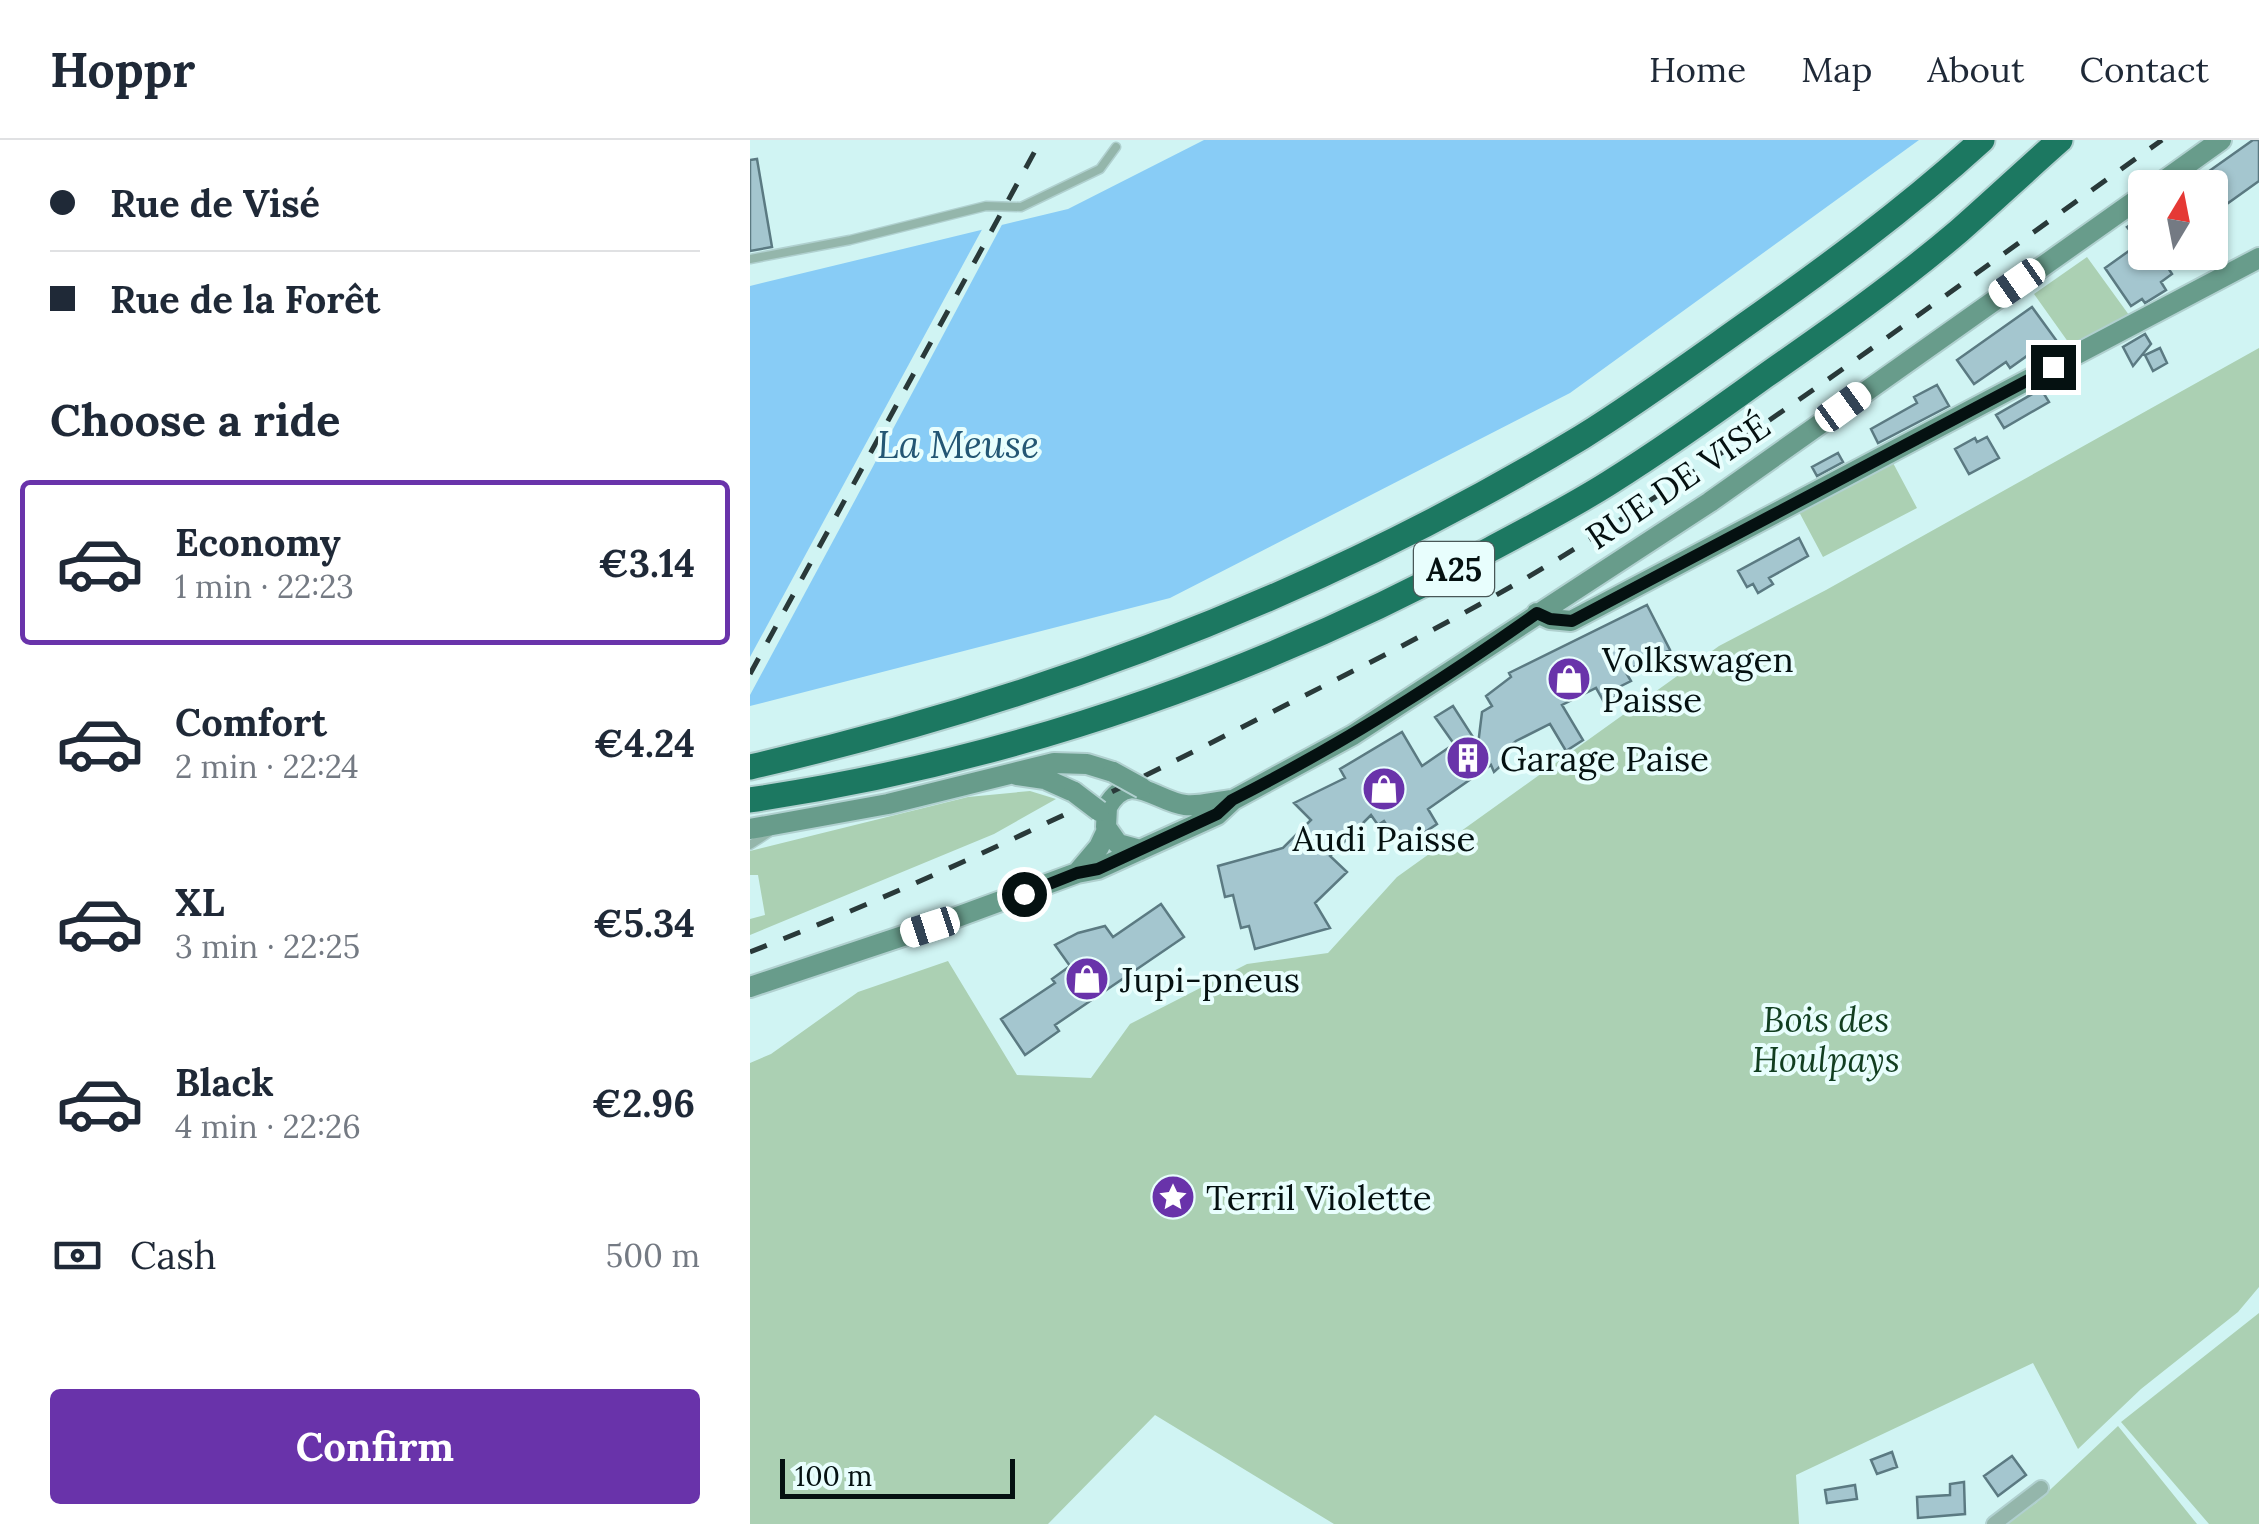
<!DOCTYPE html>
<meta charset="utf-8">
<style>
:root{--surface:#fff;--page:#f6f6f7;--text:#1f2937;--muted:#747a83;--line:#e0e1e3;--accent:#6933aa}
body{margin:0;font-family:Lora,serif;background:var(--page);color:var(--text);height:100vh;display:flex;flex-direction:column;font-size:38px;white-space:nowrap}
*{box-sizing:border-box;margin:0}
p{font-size:32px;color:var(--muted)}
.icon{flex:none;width:55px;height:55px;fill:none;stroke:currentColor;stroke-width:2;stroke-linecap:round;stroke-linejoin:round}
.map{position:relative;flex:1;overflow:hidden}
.sheet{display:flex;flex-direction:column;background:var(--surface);width:750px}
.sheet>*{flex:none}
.top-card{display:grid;align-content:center;height:220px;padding:0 50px;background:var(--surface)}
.needle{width:65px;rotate:10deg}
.controls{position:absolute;left:1378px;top:30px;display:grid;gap:20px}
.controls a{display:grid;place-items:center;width:100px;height:100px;border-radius:10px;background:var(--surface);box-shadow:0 2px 8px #0004;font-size:50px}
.scale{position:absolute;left:30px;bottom:25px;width:235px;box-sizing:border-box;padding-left:10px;border:5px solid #051111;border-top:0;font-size:28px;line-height:35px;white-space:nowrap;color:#051111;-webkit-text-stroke:8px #e8fefd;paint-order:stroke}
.end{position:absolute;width:45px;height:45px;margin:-22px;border:12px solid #051111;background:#fff;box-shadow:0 0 0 5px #fff}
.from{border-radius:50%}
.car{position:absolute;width:30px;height:60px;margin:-30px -15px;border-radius:12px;box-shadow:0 0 8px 2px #0007;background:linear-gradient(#fff 24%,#345 0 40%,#fff 0 76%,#345 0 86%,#fff 0)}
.top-card b{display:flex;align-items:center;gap:35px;height:95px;font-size:38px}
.top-card b+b{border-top:2px solid var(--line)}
.top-card i{width:25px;height:25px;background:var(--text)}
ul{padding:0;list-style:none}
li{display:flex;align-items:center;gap:30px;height:165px;margin:0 20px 15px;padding:0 30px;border:5px solid transparent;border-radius:10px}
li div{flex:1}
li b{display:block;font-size:38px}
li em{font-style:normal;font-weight:700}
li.on{border-color:var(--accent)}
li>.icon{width:90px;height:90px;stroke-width:1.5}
h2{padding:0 50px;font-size:45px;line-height:120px}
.pay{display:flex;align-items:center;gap:25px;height:110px;padding:0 50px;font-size:38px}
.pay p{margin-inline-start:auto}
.button{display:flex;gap:20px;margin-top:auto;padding:20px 50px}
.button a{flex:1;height:115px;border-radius:10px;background:var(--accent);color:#fff;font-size:40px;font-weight:700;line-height:115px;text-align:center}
header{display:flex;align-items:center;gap:60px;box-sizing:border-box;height:140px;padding:0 50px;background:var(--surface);border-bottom:2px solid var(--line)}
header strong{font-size:48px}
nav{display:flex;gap:55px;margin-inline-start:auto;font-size:35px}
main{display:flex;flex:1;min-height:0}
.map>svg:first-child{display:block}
.green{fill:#abd0b3}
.water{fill:#88ccf6}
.pier{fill:#d0f4f3}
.building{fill:#a4c6cf;stroke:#5b7a82;stroke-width:2.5}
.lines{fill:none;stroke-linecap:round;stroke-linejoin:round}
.lane-casing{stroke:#b0d0cf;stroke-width:11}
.street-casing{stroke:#b0d0cf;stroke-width:18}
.secondary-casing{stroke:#b0d0cf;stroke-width:24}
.highway-casing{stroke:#b0d0cf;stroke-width:29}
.lane{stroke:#94b6ab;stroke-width:8}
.street{stroke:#94b6ab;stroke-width:14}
.secondary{stroke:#689c8b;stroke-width:20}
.highway{stroke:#1c7861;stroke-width:25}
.rail{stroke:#293939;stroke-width:5;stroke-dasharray:18 18;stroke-linecap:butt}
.secondary-bridge-casing{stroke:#b0d0cf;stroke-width:24;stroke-linecap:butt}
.secondary-bridge{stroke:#689c8b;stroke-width:20}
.route{stroke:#051111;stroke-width:12}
.labels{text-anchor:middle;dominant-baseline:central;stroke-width:8;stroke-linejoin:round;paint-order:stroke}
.shield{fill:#e8fefd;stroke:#495858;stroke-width:2.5}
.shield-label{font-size:32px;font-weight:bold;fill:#051111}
.street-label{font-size:35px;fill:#051111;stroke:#e8fefd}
.poi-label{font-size:35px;fill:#051111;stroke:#e8fefd;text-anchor:start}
.park-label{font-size:35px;font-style:italic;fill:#113e20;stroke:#e8fefd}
.water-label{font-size:38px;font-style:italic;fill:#245774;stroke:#e8fefd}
</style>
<header>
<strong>Hoppr</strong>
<nav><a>Home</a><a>Map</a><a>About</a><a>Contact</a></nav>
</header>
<main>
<section class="sheet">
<div class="top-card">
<b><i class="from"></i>Rue de Visé</b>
<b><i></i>Rue de la Forêt</b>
</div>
<h2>Choose a ride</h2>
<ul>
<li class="on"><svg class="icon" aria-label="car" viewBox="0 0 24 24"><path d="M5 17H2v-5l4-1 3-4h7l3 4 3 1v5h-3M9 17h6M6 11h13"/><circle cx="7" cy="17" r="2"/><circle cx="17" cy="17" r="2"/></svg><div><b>Economy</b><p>1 min · 22:23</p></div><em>€3.14</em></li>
<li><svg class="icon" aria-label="car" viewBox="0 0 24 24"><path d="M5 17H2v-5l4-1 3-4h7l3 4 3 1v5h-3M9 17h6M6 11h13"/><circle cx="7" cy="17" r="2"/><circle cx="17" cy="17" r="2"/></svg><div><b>Comfort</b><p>2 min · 22:24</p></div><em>€4.24</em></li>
<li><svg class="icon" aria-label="car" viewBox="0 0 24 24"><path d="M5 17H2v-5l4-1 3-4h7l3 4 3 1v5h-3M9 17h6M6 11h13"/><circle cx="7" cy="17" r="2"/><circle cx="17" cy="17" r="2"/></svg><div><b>XL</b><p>3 min · 22:25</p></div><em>€5.34</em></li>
<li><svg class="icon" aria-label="car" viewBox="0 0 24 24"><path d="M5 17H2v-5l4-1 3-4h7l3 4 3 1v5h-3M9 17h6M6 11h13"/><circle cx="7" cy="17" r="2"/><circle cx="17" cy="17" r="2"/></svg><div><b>Black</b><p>4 min · 22:26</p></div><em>€2.96</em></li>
</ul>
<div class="pay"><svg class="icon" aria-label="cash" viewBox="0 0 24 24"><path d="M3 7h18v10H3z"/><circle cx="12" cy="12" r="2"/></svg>Cash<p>500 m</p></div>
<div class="button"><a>Confirm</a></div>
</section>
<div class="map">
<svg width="1509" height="1384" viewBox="0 0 1509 1384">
<rect width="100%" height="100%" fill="#d0f4f3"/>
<path class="green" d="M 1337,117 L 1379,175 L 1321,206 L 1284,154 Z
M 1509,208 L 1509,1147 L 1488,1172 L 1391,1249 L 1328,1309 L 1283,1223 L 1046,1335 L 1049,1384 L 584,1384 L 405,1275 L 298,1384 L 0,1384 L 0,923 L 21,914 L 108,852 L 198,821 L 267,935 L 341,938 L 380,884 L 497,824 L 578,813 L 647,737 L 969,506 L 1076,450 Z
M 1142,321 L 1167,368 L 1073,417 L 1048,370 Z
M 280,651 L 306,659 L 244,694 L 0,795 L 0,779 L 15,775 L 8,735 L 0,735 L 0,711 L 218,657 Z
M 1509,1173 L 1509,1384 L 1459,1384 L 1371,1282 Z
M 1368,1286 L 1447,1384 L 1255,1384 L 1286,1363 Z"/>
<path class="water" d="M 454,0 L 1169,0 L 820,253 L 420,458 L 0,566 L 0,146 L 318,69 Z"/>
<path class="pier" d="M 255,79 L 104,362 L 0,555 L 0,517 L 235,84 Z"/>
<path class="building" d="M 1503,0 L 1509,0 L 1509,41 L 1460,76 L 1460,41 L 1455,34 Z
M 7,19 L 22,107 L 0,111 L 0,20 Z
M 1395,75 L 1395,112 L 1430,112 L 1415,123 L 1422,134 L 1411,142 L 1416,150 L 1395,163 L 1392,159 L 1381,166 L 1355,128 L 1390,103 L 1377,87 Z
M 1282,167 L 1306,200 L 1290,212 L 1288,208 L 1260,228 L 1256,222 L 1224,244 L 1207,220 Z
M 1395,194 L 1401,204 L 1383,226 L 1373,207 Z
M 1410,208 L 1417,223 L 1403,231 L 1395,215 Z
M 1187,245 L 1199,266 L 1128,303 L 1121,289 L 1167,263 L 1164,257 Z
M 1291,249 L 1299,262 L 1254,288 L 1246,275 Z
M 1237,297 L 1249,318 L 1219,334 L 1205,309 L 1225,298 L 1227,302 Z
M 1088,313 L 1093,322 L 1067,336 L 1062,327 Z
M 1049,398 L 1058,416 L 1019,438 L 1023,444 L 1008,453 L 1003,444 L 997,447 L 988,431 Z
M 897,465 L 920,510 L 875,531 L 881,541 L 863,550 L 866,556 L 854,562 L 846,548 L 812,565 L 833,600 L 816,611 L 800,584 L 766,601 L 751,614 L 755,622 L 744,632 L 741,625 L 678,669 L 687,684 L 651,708 L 634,681 L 628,685 L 621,675 L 580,716 L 597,732 L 565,763 L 580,788 L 505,809 L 499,786 L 491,788 L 483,755 L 475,757 L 468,726 L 533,708 L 561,680 L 544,663 L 595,638 L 590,629 L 652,592 L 672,626 L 704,604 L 685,577 L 703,566 L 728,605 L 732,572 L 742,566 L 736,556 L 761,537 L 759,533 Z
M 411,764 L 434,797 L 305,885 L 309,891 L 275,915 L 251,879 L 305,843 L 302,839 L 320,826 L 305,805 L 328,793 L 355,786 L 363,797 Z
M 1142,1312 L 1147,1327 L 1127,1334 L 1121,1320 Z
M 1262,1316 L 1276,1335 L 1248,1356 L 1234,1336 Z
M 1214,1342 L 1215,1374 L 1168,1378 L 1167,1357 L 1200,1355 L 1200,1344 Z
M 1105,1345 L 1107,1359 L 1077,1363 L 1075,1350 Z"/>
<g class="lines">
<defs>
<path id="lane" d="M 0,119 L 100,100 L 236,66 L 271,67 L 350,29 L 366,7
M 0,705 L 20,692"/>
<path id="street" d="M 1244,1384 L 1291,1348"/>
<path id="secondary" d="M 1404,48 L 1471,0
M 787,473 L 800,479 L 821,481 L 1509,118
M 267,635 L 295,639 L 324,652
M 0,689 L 138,664 L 304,623 L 337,624 L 363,632
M 390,710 L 368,704 L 356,687 L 357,667 C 379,628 405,661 435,665 C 450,667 467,661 483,660
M 327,733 L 349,707 L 357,690
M 0,847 L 180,787 L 327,733 L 348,729 L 467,675 L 483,660 L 603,595 L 960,362 L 1395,54"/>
<path id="highway" d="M 0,627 C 292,560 575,453 832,297 C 885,264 936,227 988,190 C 1072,131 1155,70 1232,0
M 0,660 C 261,621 509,535 741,409 C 780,388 821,367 859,343 C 913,309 964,273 1015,236 C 1081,190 1148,143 1209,91 C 1243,61 1276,30 1310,0"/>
</defs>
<use href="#lane" class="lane-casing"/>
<use href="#street" class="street-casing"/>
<use href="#secondary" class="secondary-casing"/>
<use href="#highway" class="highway-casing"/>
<use href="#lane" class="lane"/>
<use href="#street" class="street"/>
<use href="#secondary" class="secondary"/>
<use href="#highway" class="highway"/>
<path class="rail" d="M 0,534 L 291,0
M 0,812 C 179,742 351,659 522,572 C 625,520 728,469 826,408 C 1027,282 1218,138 1412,0"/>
<defs>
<path id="secondary-bridge" d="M 363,632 L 392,648
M 324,652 L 349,671"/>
</defs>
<use href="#secondary-bridge" class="secondary-bridge-casing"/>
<use href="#secondary-bridge" class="secondary-bridge"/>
</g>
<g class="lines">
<path class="route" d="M 274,754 L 327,733 L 348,729 L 467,674 L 482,660 C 589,606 689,543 787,473 L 800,479 L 822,481 L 1303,227"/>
</g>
<defs>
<symbol id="shop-disc" viewBox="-11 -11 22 22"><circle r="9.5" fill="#6933aa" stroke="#e8fefd"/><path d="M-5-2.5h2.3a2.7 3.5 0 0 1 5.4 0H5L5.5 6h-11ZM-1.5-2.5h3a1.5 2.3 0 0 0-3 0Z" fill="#fff"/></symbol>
<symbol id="building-disc" viewBox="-11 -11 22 22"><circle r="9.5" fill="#6933aa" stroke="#e8fefd"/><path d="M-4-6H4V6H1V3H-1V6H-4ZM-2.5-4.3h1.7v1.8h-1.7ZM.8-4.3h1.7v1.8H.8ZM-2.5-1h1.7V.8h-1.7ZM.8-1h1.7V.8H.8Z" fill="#fff"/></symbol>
<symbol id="sight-disc" viewBox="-11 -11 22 22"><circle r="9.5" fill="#6933aa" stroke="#e8fefd"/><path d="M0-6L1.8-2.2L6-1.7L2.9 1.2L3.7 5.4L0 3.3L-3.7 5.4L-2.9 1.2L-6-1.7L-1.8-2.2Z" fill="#fff"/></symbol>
</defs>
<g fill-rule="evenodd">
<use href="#shop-disc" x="794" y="514" width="50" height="50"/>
<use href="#building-disc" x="693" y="593" width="50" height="50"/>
<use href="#shop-disc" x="609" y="624" width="50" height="50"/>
<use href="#shop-disc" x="312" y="814" width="50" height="50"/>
<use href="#sight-disc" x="398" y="1032" width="50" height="50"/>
</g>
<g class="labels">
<rect class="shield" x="664" y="402" width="80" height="54" rx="8"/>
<g class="shield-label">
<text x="704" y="429">A25</text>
</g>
<g class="street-label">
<text transform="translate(928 341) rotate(-34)">RUE DE VISÉ</text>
</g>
<g class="poi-label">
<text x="852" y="519">Volkswagen<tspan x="852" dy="40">Paisse</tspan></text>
<text x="750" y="618">Garage Paise</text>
<text x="634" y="698" text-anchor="middle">Audi Paisse</text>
<text x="370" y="839">Jupi-pneus</text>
<text x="456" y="1057">Terril Violette</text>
</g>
<g class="park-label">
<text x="1076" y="879">Bois des<tspan x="1076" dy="40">Houlpays</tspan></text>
</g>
<g class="water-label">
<text x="208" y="304">La Meuse</text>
</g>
</g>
</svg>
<div class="controls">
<a><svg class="needle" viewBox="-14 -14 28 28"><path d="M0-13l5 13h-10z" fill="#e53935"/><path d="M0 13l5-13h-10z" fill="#747a83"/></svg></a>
</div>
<div class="scale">100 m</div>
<i class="end from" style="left:274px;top:754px"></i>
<i class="end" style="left:1303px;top:227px"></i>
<i class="car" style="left:1267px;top:143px;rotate:235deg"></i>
<i class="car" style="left:1093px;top:267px;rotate:54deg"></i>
<i class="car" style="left:180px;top:787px;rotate:252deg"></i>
</div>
</main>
